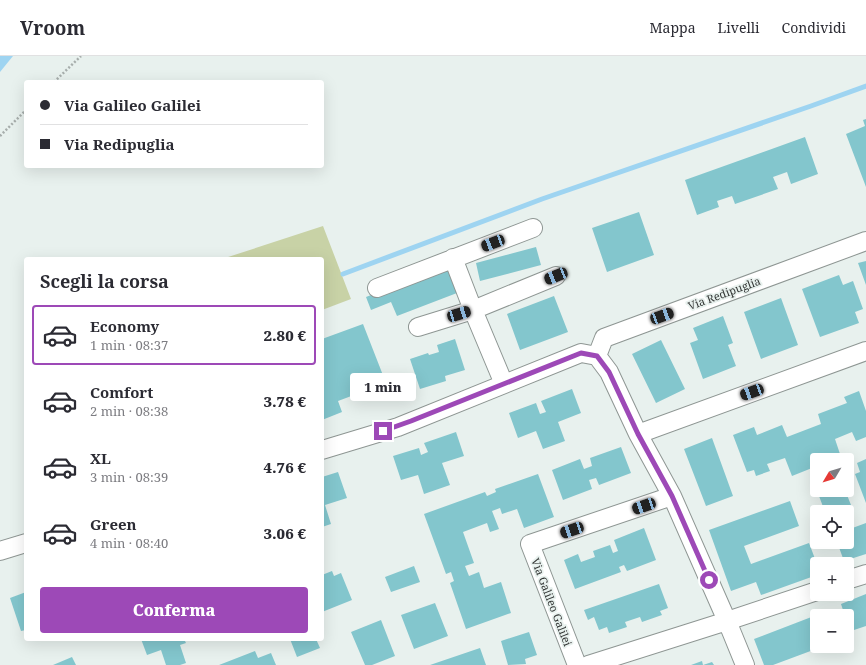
<!DOCTYPE html>
<html lang="it">
<meta charset="utf-8">
<style>
:root{--surface:#fff;--page:#f2f2f3;--text:#2b2b33;--muted:#7c7c81;--line:#e1e1e2;--accent:#9d49b7}
body{margin:0;font-family:"Noto Serif",serif;background:var(--page);color:var(--text);height:100vh;display:flex;flex-direction:column;font-size:15px;white-space:nowrap}
*{box-sizing:border-box;margin:0}
p{font-size:13px;color:var(--muted)}
.icon{flex:none;width:22px;height:22px;fill:none;stroke:currentColor;stroke-width:2;stroke-linecap:round;stroke-linejoin:round}
.map{position:relative;flex:1;overflow:hidden}
.sheet{position:absolute;left:24px;top:201px;width:300px;height:384px;display:flex;flex-direction:column;background:var(--surface);border-radius:4px;box-shadow:0 4px 16px #0002}
.sheet>*{flex:none}
.top-card{position:absolute;left:24px;top:24px;width:300px;height:88px;border-radius:4px;box-shadow:0 4px 16px #0002;display:grid;align-content:center;height:88px;padding:0 16px;background:var(--surface)}
.needle{width:26px;rotate:232deg}
.buttons{position:absolute;left:810px;top:397px;display:grid;gap:8px}
.buttons a{display:grid;place-items:center;width:44px;height:44px;border-radius:4px;background:var(--surface);box-shadow:0 4px 16px #0002;font-size:20px}
.end{position:absolute;width:18px;height:18px;margin:-9px;border:5px solid #9d49b7;background:#fff;box-shadow:0 0 0 2px #fff}
.from{border-radius:50%}
.bubble{position:absolute;height:28px;border-radius:4px;background:var(--surface);box-shadow:0 4px 16px #0002;font-size:13px;font-weight:800;line-height:28px;text-align:center}
.car{position:absolute;width:12px;height:24px;margin:-12px -6px;border-radius:5px;box-shadow:0 0 3px 1px #0007;background:linear-gradient(#222 24%,#8ab4d8 0 40%,#222 0 76%,#8ab4d8 0 86%,#222 0)}
.top-card b{display:flex;align-items:center;gap:14px;height:38px;font-size:15px}
.top-card b+b{border-top:1px solid var(--line)}
.top-card i{width:10px;height:10px;background:var(--text)}
ul{padding:0;list-style:none}
li{display:flex;align-items:center;gap:12px;height:60px;margin:0 8px 6px;padding:0 8px;border:2px solid transparent;border-radius:4px}
li div{flex:1}
li b{display:block;font-size:15px}
li em{font-style:normal;font-weight:800}
li.current{border-color:var(--accent)}
li>.icon{width:36px;height:36px;stroke-width:1.5}
h2{padding:0 16px;font-size:18px;line-height:48px}
.button{display:flex;gap:8px;margin-top:auto;padding:8px 16px}
.button a{flex:1;height:46px;border-radius:4px;background:var(--accent);color:#fff;font-size:16px;font-weight:800;line-height:46px;text-align:center}
header{display:flex;align-items:center;gap:24px;box-sizing:border-box;height:56px;padding:0 20px;background:var(--surface);border-bottom:1px solid var(--line)}
header strong{font-size:19px}
nav{display:flex;gap:22px;margin-inline-start:auto;font-size:14px}
.map>svg:first-child{display:block}
.green{fill:#c8d2a6}
.water{fill:#9ed4f1}
.lines{fill:none;stroke-linecap:round;stroke-linejoin:round}
.stream{stroke:#9ed4f1;stroke-width:5}
.building{fill:#83c6cd}
.minor-casing{stroke:#8e9693;stroke-width:20}
.path{stroke:#a7aeac;stroke-width:2.5;stroke-dasharray:2 2;stroke-linecap:butt}
.minor{stroke:#fff;stroke-width:18}
.route{stroke:#9d49b7;stroke-width:5}
.labels{text-anchor:middle;dominant-baseline:central;stroke-width:3.5;stroke-linejoin:round;paint-order:stroke}
.street-label{font-size:11px;fill:#333635;stroke:#e8f1ee}
</style>
<header>
<strong>Vroom</strong>
<nav><a>Mappa</a><a>Livelli</a><a>Condividi</a></nav>
</header>
<div class="map">
<svg width="866" height="609" viewBox="0 0 866 609">
<rect width="100%" height="100%" fill="#e8f1ee"/>
<path class="green" d="M 323,170 L 351,243 L 322,254 L 322,203 L 222,203 Z"/>
<path class="water" d="M 0,0 L 13,0 L 0,16 Z"/>
<g class="lines">
<path class="stream" d="M 343,218 L 542,143 L 811,50 L 866,30"/>
</g>
<path class="building" d="M 866,63 L 866,131 L 846,78 L 865,70 L 863,64 Z
M 805,81 L 818,118 L 791,128 L 787,116 L 773,121 L 778,133 L 735,148 L 732,140 L 717,145 L 719,151 L 697,159 L 685,124 Z
M 639,156 L 654,199 L 607,216 L 592,172 Z
M 536,191 L 541,209 L 480,225 L 476,207 Z
M 866,205 L 866,229 L 858,207 Z
M 446,210 L 457,237 L 397,260 L 391,246 L 371,254 L 366,241 Z
M 839,219 L 843,229 L 853,225 L 863,253 L 855,256 L 859,267 L 820,281 L 802,233 Z
M 554,240 L 568,276 L 520,294 L 507,258 Z
M 781,242 L 798,289 L 761,303 L 744,256 Z
M 723,260 L 733,287 L 728,289 L 736,310 L 703,323 L 690,287 L 698,284 L 693,272 Z
M 363,268 L 386,327 L 338,345 L 342,356 L 322,364 L 322,283 Z
M 455,283 L 465,314 L 445,320 L 446,325 L 420,333 L 410,303 L 428,297 L 429,299 L 439,296 L 437,289 Z
M 661,284 L 685,333 L 656,347 L 632,298 Z
M 572,333 L 581,357 L 558,366 L 565,385 L 543,393 L 536,375 L 518,382 L 509,357 L 536,347 L 540,358 L 546,356 L 541,345 Z
M 859,335 L 866,355 L 866,381 L 856,385 L 852,376 L 835,383 L 841,401 L 832,404 L 817,404 L 817,410 L 792,420 L 785,402 L 767,408 L 770,415 L 756,420 L 754,414 L 747,416 L 733,379 L 754,371 L 757,379 L 782,369 L 787,381 L 821,368 L 818,358 L 847,347 L 844,341 Z
M 456,376 L 464,400 L 442,407 L 450,429 L 424,438 L 418,419 L 401,424 L 393,400 L 419,392 L 421,399 L 428,396 L 424,387 Z
M 712,382 L 733,440 L 706,450 L 684,393 Z
M 621,391 L 631,417 L 599,429 L 596,422 L 589,424 L 592,433 L 563,444 L 552,414 L 580,403 L 584,413 L 592,410 L 590,402 Z
M 866,403 L 866,447 L 855,418 L 860,416 L 857,407 Z
M 338,416 L 347,442 L 325,449 L 331,468 L 322,471 L 322,421 Z
M 538,418 L 554,461 L 524,472 L 517,453 L 502,458 L 500,452 L 492,455 L 499,473 L 490,476 L 487,467 L 463,476 L 474,507 L 465,510 L 469,520 L 479,516 L 484,532 L 501,526 L 511,557 L 466,573 L 450,527 L 454,525 L 451,516 L 446,518 L 424,458 L 485,436 L 487,440 L 496,436 L 495,433 Z
M 827,434 L 845,434 L 853,454 L 847,456 L 825,456 L 819,440 L 828,436 Z
M 790,445 L 799,470 L 744,490 L 751,508 L 809,487 L 817,508 L 817,519 L 761,539 L 756,526 L 731,535 L 709,474 Z
M 866,467 L 866,498 L 844,505 L 837,486 L 847,486 L 847,474 Z
M 644,472 L 656,504 L 627,515 L 624,509 L 619,511 L 621,516 L 575,533 L 564,504 L 578,498 L 581,506 L 595,501 L 593,495 L 610,489 L 613,497 L 618,495 L 614,484 Z
M 414,510 L 420,526 L 391,536 L 385,521 Z
M 332,515 L 334,520 L 341,517 L 352,544 L 322,556 L 322,519 Z
M 659,528 L 668,552 L 660,555 L 662,559 L 642,566 L 640,561 L 625,566 L 627,571 L 609,577 L 607,571 L 599,574 L 594,561 L 588,564 L 584,554 Z
M 26,536 L 26,574 L 21,575 L 10,542 Z
M 866,538 L 866,570 L 851,575 L 847,564 L 847,560 L 845,560 L 841,548 Z
M 435,547 L 448,580 L 414,593 L 401,559 Z
M 814,560 L 817,567 L 817,590 L 824,590 L 773,609 L 764,609 L 754,583 Z
M 381,564 L 395,600 L 372,609 L 365,609 L 351,576 Z
M 529,576 L 537,599 L 525,603 L 526,608 L 508,609 L 501,585 Z
M 141,583 L 184,583 L 186,587 L 180,589 L 186,607 L 180,609 L 166,609 L 161,594 L 147,599 Z
M 290,583 L 316,583 L 320,592 L 297,601 Z
M 480,592 L 486,609 L 430,609 Z
M 255,595 L 258,602 L 271,597 L 276,609 L 219,609 Z
M 72,601 L 76,609 L 53,609 Z
M 702,605 L 703,609 L 712,606 L 714,609 L 691,609 Z"/>
<g class="lines">
<defs>
<path id="minor" d="M 453,202 L 473,254 L 556,220
M 377,232 L 533,172
M 418,271 L 473,254 L 504,328
M 597,300 L 609,316 L 638,378 L 672,440 L 727,565 L 745,609
M 638,378 L 866,295
M 322,394 L 398,371 L 581,297 L 597,300 L 604,282 L 866,185
M 0,495 L 26,487
M 847,524 L 866,518
M 577,609 L 530,488 L 672,440
M 588,609 L 727,565 L 817,535"/>
</defs>
<use href="#minor" class="minor-casing"/>
<path class="path" d="M 54,26 L 81,0
M 0,80 L 26,54"/>
<use href="#minor" class="minor"/>
</g>
<g class="lines">
<path class="route" d="M 383,375 L 411,365 L 581,297 L 597,300 L 609,316 L 638,378 L 672,440 L 709,524"/>
</g>
<g class="labels">
<g class="street-label">
<text transform="translate(724 237) rotate(-20)">Via Redipuglia</text>
<text transform="translate(552 546) rotate(69)">Via Galileo Galilei</text>
</g>
</g>
</svg>
<div class="buttons">
<a><svg class="needle" viewBox="-14 -14 28 28"><path d="M0-13l5 13h-10z" fill="#e53935"/><path d="M0 13l5-13h-10z" fill="#7c7c81"/></svg></a>
<a><svg class="icon" aria-label="locate" viewBox="0 0 24 24"><circle cx="12" cy="12" r="6"/><path d="M12 2v4M12 18v4M2 12h4M18 12h4"/></svg></a>
<a>+</a>
<a>−</a>
</div>
<i class="end from" style="left:709px;top:524px"></i>
<i class="end" style="left:383px;top:375px"></i>
<div class="bubble" style="left:350px;top:317px;width:66px">1 min</div>
<i class="car" style="left:493px;top:187px;rotate:249deg"></i>
<i class="car" style="left:556px;top:220px;rotate:248deg"></i>
<i class="car" style="left:459px;top:258px;rotate:73deg"></i>
<i class="car" style="left:662px;top:260px;rotate:70deg"></i>
<i class="car" style="left:752px;top:336px;rotate:250deg"></i>
<i class="car" style="left:644px;top:450px;rotate:251deg"></i>
<i class="car" style="left:572px;top:474px;rotate:251deg"></i>
<div class="top-card">
<b><i class="from"></i>Via Galileo Galilei</b>
<b><i></i>Via Redipuglia</b>
</div>
<section class="sheet">
<h2>Scegli la corsa</h2>
<ul>
<li class="current"><svg class="icon" aria-label="car" viewBox="0 0 24 24"><path d="M5 17H2v-5l4-1 3-4h7l3 4 3 1v5h-3M9 17h6M6 11h13"/><circle cx="7" cy="17" r="2"/><circle cx="17" cy="17" r="2"/></svg><div><b>Economy</b><p>1 min · 08:37</p></div><em>2.80 €</em></li>
<li><svg class="icon" aria-label="car" viewBox="0 0 24 24"><path d="M5 17H2v-5l4-1 3-4h7l3 4 3 1v5h-3M9 17h6M6 11h13"/><circle cx="7" cy="17" r="2"/><circle cx="17" cy="17" r="2"/></svg><div><b>Comfort</b><p>2 min · 08:38</p></div><em>3.78 €</em></li>
<li><svg class="icon" aria-label="car" viewBox="0 0 24 24"><path d="M5 17H2v-5l4-1 3-4h7l3 4 3 1v5h-3M9 17h6M6 11h13"/><circle cx="7" cy="17" r="2"/><circle cx="17" cy="17" r="2"/></svg><div><b>XL</b><p>3 min · 08:39</p></div><em>4.76 €</em></li>
<li><svg class="icon" aria-label="car" viewBox="0 0 24 24"><path d="M5 17H2v-5l4-1 3-4h7l3 4 3 1v5h-3M9 17h6M6 11h13"/><circle cx="7" cy="17" r="2"/><circle cx="17" cy="17" r="2"/></svg><div><b>Green</b><p>4 min · 08:40</p></div><em>3.06 €</em></li>
</ul>
<div class="button"><a>Conferma</a></div>
</section>
</div>
